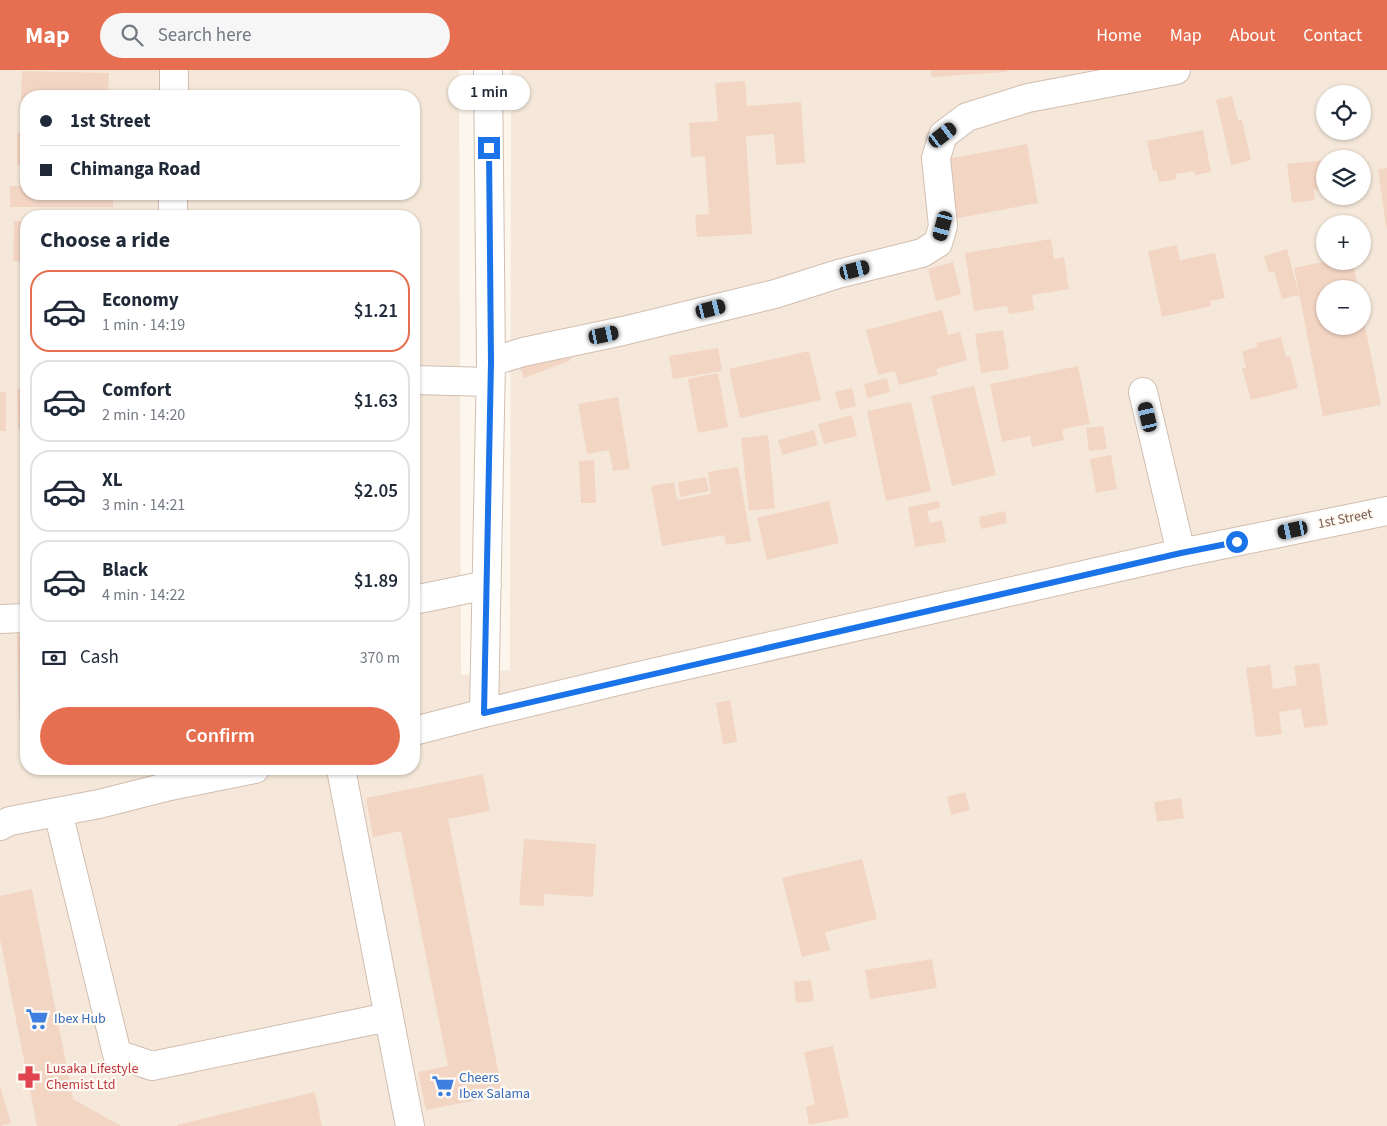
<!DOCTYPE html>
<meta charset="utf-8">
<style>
:root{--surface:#fff;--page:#f6f6f7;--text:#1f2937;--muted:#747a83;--line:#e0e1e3;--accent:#e76f51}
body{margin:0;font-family:"Source Sans 3",sans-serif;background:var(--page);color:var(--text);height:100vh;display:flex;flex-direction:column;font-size:19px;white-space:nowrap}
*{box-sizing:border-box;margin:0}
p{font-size:16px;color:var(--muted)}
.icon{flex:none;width:28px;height:28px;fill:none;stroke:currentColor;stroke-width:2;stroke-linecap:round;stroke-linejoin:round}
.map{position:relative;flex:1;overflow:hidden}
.details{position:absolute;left:20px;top:140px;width:400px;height:565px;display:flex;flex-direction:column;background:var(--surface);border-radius:20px;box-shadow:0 1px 4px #0004}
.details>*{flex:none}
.hud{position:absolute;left:20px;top:20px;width:400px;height:110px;border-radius:20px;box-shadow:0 1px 4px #0004;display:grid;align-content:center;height:110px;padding:0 20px;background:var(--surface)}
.buttons{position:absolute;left:1316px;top:15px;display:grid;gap:10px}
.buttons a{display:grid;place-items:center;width:55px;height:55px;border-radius:50%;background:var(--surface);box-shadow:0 1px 4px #0004;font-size:25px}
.end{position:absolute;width:22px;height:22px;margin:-11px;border:6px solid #1a73e8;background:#fff;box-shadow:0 0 0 2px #fff}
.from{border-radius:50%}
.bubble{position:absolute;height:35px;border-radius:18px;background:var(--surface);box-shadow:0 1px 4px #0004;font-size:16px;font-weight:600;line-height:35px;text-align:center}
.car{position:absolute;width:15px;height:30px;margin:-15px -8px;border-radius:6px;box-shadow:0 0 4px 1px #0007;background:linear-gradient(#222 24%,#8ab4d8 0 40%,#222 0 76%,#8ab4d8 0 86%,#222 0)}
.hud b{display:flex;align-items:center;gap:18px;height:48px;font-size:19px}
.hud b+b{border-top:1px solid var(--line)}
.hud i{width:12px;height:12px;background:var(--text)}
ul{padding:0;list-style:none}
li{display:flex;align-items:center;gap:15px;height:82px;margin:0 10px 8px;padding:0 10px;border:2px solid var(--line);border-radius:20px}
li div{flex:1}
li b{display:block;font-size:19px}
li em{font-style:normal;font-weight:600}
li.active{border-color:var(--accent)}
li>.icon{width:45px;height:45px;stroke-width:1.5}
h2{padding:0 20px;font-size:22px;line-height:60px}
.pay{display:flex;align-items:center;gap:12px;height:55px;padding:0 20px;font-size:19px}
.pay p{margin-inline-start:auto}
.button{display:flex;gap:10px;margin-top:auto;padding:10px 20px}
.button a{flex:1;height:58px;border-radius:30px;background:var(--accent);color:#fff;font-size:20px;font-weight:600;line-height:58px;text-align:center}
header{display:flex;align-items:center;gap:30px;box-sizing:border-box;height:70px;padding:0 25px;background:var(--accent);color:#fff}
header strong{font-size:24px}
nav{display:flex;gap:28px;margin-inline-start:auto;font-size:18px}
.search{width:350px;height:45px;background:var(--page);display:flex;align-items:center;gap:12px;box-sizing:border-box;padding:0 18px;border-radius:28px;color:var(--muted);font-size:19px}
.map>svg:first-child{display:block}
.residential{fill:#f5e8da;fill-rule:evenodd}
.building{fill:#f3d5c3}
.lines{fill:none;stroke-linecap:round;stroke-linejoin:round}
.minor-casing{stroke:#d1beb0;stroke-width:30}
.minor{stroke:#fff;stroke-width:28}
.route{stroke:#1a73e8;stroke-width:6}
.labels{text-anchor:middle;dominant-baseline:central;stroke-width:4.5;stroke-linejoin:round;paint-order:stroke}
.street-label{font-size:14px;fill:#7a5c4d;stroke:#fffaf3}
.shop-label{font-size:14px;fill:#366cbe;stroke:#fffaf3;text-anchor:start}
.health-label{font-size:14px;fill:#be3a42;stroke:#fffaf3;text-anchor:start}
</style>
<header>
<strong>Map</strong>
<div class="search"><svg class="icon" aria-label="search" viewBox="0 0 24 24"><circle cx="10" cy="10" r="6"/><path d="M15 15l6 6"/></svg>Search here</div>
<nav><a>Home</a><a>Map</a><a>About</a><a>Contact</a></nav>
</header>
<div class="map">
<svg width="1387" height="1056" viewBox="0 0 1387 1056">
<rect width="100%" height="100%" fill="#fdf6ec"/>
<path class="residential" d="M 0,0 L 459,0 L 461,605 L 510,600 L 511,0 L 1387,0 L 1387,1056 L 0,1056 ZM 1325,24 L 1362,24 L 1362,61 L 1325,61 ZM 26,26 L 414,26 L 414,124 L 26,124 ZM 1325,89 L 1362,89 L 1362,126 L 1325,126 ZM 26,146 L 414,146 L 414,699 L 26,699 ZM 1325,154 L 1362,154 L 1362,191 L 1325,191 ZM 1325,219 L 1362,219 L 1362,256 L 1325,256 Z"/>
<path class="building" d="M 931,0 L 1007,0 L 1007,2 L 931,7 Z
M 22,1 L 109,3 L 108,26 L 26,26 L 26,49 L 20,49 Z
M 745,11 L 747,36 L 801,32 L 805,93 L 776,95 L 774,64 L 746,66 L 752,164 L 697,167 L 695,145 L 709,144 L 705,86 L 691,87 L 689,53 L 718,51 L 715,13 Z
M 1232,26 L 1238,50 L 1242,50 L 1251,90 L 1231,95 L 1216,30 Z
M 1203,60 L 1211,102 L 1195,105 L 1194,101 L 1175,104 L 1177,109 L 1159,112 L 1156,100 L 1153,101 L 1147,71 Z
M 17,63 L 26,63 L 26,95 L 17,95 Z
M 1027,74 L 1038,133 L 953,149 L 942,90 Z
M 1325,90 L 1325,119 L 1314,120 L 1315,130 L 1292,133 L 1287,94 Z
M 1387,98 L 1387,156 L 1386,157 L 1378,99 Z
M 10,116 L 26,116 L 26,124 L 113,124 L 113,137 L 10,137 Z
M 14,151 L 26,151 L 26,191 L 13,191 Z
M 1051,169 L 1054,189 L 1064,187 L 1069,219 L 1032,225 L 1034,240 L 1009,244 L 1007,236 L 974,241 L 965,183 Z
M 1177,175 L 1180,190 L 1215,183 L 1225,228 L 1210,231 L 1211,236 L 1162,247 L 1148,181 Z
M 1287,179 L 1299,225 L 1282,229 L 1274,201 L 1269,203 L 1264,186 Z
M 1328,191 L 1353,191 L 1358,219 L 1325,219 L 1325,256 L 1362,256 L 1363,246 L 1381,335 L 1323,346 L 1294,198 Z
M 953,192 L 961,224 L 936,231 L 928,199 Z
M 942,240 L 948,265 L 960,262 L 967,290 L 936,299 L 938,305 L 899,315 L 895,301 L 878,305 L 866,260 Z
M 1003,260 L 1009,299 L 981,303 L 975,264 Z
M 1281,267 L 1286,287 L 1290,286 L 1298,318 L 1251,330 L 1242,298 L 1246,298 L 1242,281 L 1258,277 L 1257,273 Z
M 23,270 L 26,270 L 26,304 L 24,304 Z
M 565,274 L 571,290 L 524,308 L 518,292 Z
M 718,278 L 722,301 L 673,309 L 669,286 Z
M 809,281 L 821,330 L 740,348 L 729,299 Z
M 1078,296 L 1090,354 L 1062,359 L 1064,370 L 1032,377 L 1030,366 L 1002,372 L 990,314 Z
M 718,303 L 728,357 L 698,363 L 688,309 Z
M 887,308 L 890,322 L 867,328 L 864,314 Z
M 974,316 L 996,405 L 952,416 L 931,326 Z
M 852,318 L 856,336 L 840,340 L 835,322 Z
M 17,319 L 26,319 L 26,359 L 18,359 Z
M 0,322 L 6,322 L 6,361 L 0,361 Z
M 618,327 L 630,399 L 613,401 L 609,380 L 587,384 L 578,334 Z
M 911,332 L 931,421 L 886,431 L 867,341 Z
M 852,345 L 857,366 L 824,374 L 818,354 Z
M 1103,356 L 1107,379 L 1089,381 L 1086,358 Z
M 814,360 L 818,375 L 782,385 L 778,370 Z
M 768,365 L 775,438 L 749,441 L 741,368 Z
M 22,383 L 26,383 L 26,479 L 22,479 Z
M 1111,385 L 1117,419 L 1096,423 L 1090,389 Z
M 594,390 L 596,433 L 581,433 L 579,391 Z
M 738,397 L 751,471 L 726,475 L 724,465 L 662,476 L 651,416 L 674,412 L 677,430 L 711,424 L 708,402 Z
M 706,407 L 709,421 L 680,427 L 678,412 Z
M 829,431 L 839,473 L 767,490 L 757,448 Z
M 939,431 L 940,438 L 927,441 L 930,453 L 942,450 L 946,472 L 915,477 L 908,437 Z
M 1005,441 L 1007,453 L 981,459 L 979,447 Z
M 26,564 L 26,649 L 19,649 L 17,565 Z
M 1319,593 L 1328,655 L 1304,658 L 1301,639 L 1279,642 L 1282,664 L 1256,667 L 1246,598 L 1270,595 L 1273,619 L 1297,615 L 1294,596 Z
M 730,630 L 737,672 L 723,674 L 716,633 Z
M 483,704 L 490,741 L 448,749 L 503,1025 L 426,1040 L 418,1002 L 448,996 L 401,761 L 373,767 L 366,728 Z
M 965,722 L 970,740 L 951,745 L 947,727 Z
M 1181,728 L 1184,748 L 1157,752 L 1154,732 Z
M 524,769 L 596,774 L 593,827 L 544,824 L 544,836 L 519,835 Z
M 862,789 L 877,849 L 825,862 L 830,880 L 802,887 L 782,808 Z
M 32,819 L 73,1029 L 121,1056 L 37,1056 L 0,869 L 0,826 Z
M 932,889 L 937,918 L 870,929 L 865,900 Z
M 811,910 L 814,931 L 796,933 L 794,912 Z
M 833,976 L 849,1047 L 809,1055 L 806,1037 L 815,1034 L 804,982 Z
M 0,1016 L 11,1053 L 1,1056 L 0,1056 Z
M 315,1022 L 322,1056 L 177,1056 L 177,1055 Z"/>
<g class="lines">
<defs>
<path id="minor" d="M 174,26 L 174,0
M 173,146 L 173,124
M 491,292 L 523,282 L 623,261 L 775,224 L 838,204 L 922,183 L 938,173 L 943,156 L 936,88 L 943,65 L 967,47 L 1028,28 L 1176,0
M 414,310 L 490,312
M 1143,322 L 1181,483
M 414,530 L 487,515
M 0,549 L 26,548
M 484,643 L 491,292 L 488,0
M 414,661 L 484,643 L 643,605 L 1181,483 L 1387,441
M 341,699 L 410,1056
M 58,742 L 117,984 L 152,996 L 388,947
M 0,756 L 10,751 L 99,734 L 170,716 L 255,699"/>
</defs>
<use href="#minor" class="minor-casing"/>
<use href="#minor" class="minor"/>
</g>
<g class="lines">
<path class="route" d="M 489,78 L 491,292 L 484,643 L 1181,483 L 1237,472"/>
</g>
<defs>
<symbol id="supermarket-bare" viewBox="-9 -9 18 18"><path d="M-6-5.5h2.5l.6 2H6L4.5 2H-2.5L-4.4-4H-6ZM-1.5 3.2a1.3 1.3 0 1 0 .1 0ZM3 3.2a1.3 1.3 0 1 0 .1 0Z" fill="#3f7fe0" stroke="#fffaf3" stroke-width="2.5" paint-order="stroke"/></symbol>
<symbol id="pharmacy-bare" viewBox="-9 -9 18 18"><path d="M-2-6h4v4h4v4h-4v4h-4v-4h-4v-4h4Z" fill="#e0444e" stroke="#fffaf3" stroke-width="2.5" paint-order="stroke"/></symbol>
</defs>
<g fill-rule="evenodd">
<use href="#supermarket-bare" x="21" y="933" width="32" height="32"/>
<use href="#pharmacy-bare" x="13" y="991" width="32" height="32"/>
<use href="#supermarket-bare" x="427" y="1000" width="32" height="32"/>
</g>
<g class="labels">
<g class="street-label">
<text transform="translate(1345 449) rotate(-11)">1st Street</text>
</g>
<g class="shop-label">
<text x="54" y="949">Ibex Hub</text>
<text x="459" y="1008">Cheers<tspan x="459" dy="16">Ibex Salama</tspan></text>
</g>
<g class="health-label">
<text x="46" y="999">Lusaka Lifestyle<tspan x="46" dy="16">Chemist Ltd</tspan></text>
</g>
</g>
</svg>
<div class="buttons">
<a><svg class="icon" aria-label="locate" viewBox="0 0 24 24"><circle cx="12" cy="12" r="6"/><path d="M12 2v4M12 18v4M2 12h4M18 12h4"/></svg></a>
<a><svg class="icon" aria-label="layers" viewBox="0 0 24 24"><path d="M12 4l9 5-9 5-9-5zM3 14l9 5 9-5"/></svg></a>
<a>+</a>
<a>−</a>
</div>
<i class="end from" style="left:1237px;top:472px"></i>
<i class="end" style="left:489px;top:78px"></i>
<div class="bubble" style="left:448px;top:5px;width:82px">1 min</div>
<i class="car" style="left:943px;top:65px;rotate:53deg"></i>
<i class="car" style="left:943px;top:156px;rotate:195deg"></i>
<i class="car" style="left:855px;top:200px;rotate:76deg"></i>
<i class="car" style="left:711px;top:239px;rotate:76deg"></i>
<i class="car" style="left:604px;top:265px;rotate:78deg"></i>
<i class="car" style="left:1148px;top:347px;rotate:347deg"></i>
<i class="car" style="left:1293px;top:460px;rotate:258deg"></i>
<div class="hud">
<b><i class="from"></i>1st Street</b>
<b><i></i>Chimanga Road</b>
</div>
<section class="details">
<h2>Choose a ride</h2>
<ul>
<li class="active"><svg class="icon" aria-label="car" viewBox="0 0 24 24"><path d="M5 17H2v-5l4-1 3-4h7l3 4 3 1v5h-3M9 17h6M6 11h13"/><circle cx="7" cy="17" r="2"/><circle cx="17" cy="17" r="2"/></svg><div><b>Economy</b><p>1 min · 14:19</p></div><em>$1.21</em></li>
<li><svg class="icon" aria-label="car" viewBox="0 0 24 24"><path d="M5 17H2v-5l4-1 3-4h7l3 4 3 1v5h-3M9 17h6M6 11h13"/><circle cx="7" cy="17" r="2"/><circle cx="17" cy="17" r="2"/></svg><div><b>Comfort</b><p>2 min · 14:20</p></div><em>$1.63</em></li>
<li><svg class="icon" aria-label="car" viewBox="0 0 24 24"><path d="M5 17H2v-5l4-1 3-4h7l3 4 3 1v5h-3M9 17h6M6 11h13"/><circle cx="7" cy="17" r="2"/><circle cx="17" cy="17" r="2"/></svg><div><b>XL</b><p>3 min · 14:21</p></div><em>$2.05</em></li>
<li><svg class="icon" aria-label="car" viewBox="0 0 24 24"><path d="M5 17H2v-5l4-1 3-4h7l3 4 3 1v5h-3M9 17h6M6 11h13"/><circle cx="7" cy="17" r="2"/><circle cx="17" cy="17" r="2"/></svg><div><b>Black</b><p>4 min · 14:22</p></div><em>$1.89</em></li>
</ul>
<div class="pay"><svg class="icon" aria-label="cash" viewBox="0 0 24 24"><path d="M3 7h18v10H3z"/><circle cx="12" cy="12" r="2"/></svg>Cash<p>370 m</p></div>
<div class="button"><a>Confirm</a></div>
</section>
</div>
